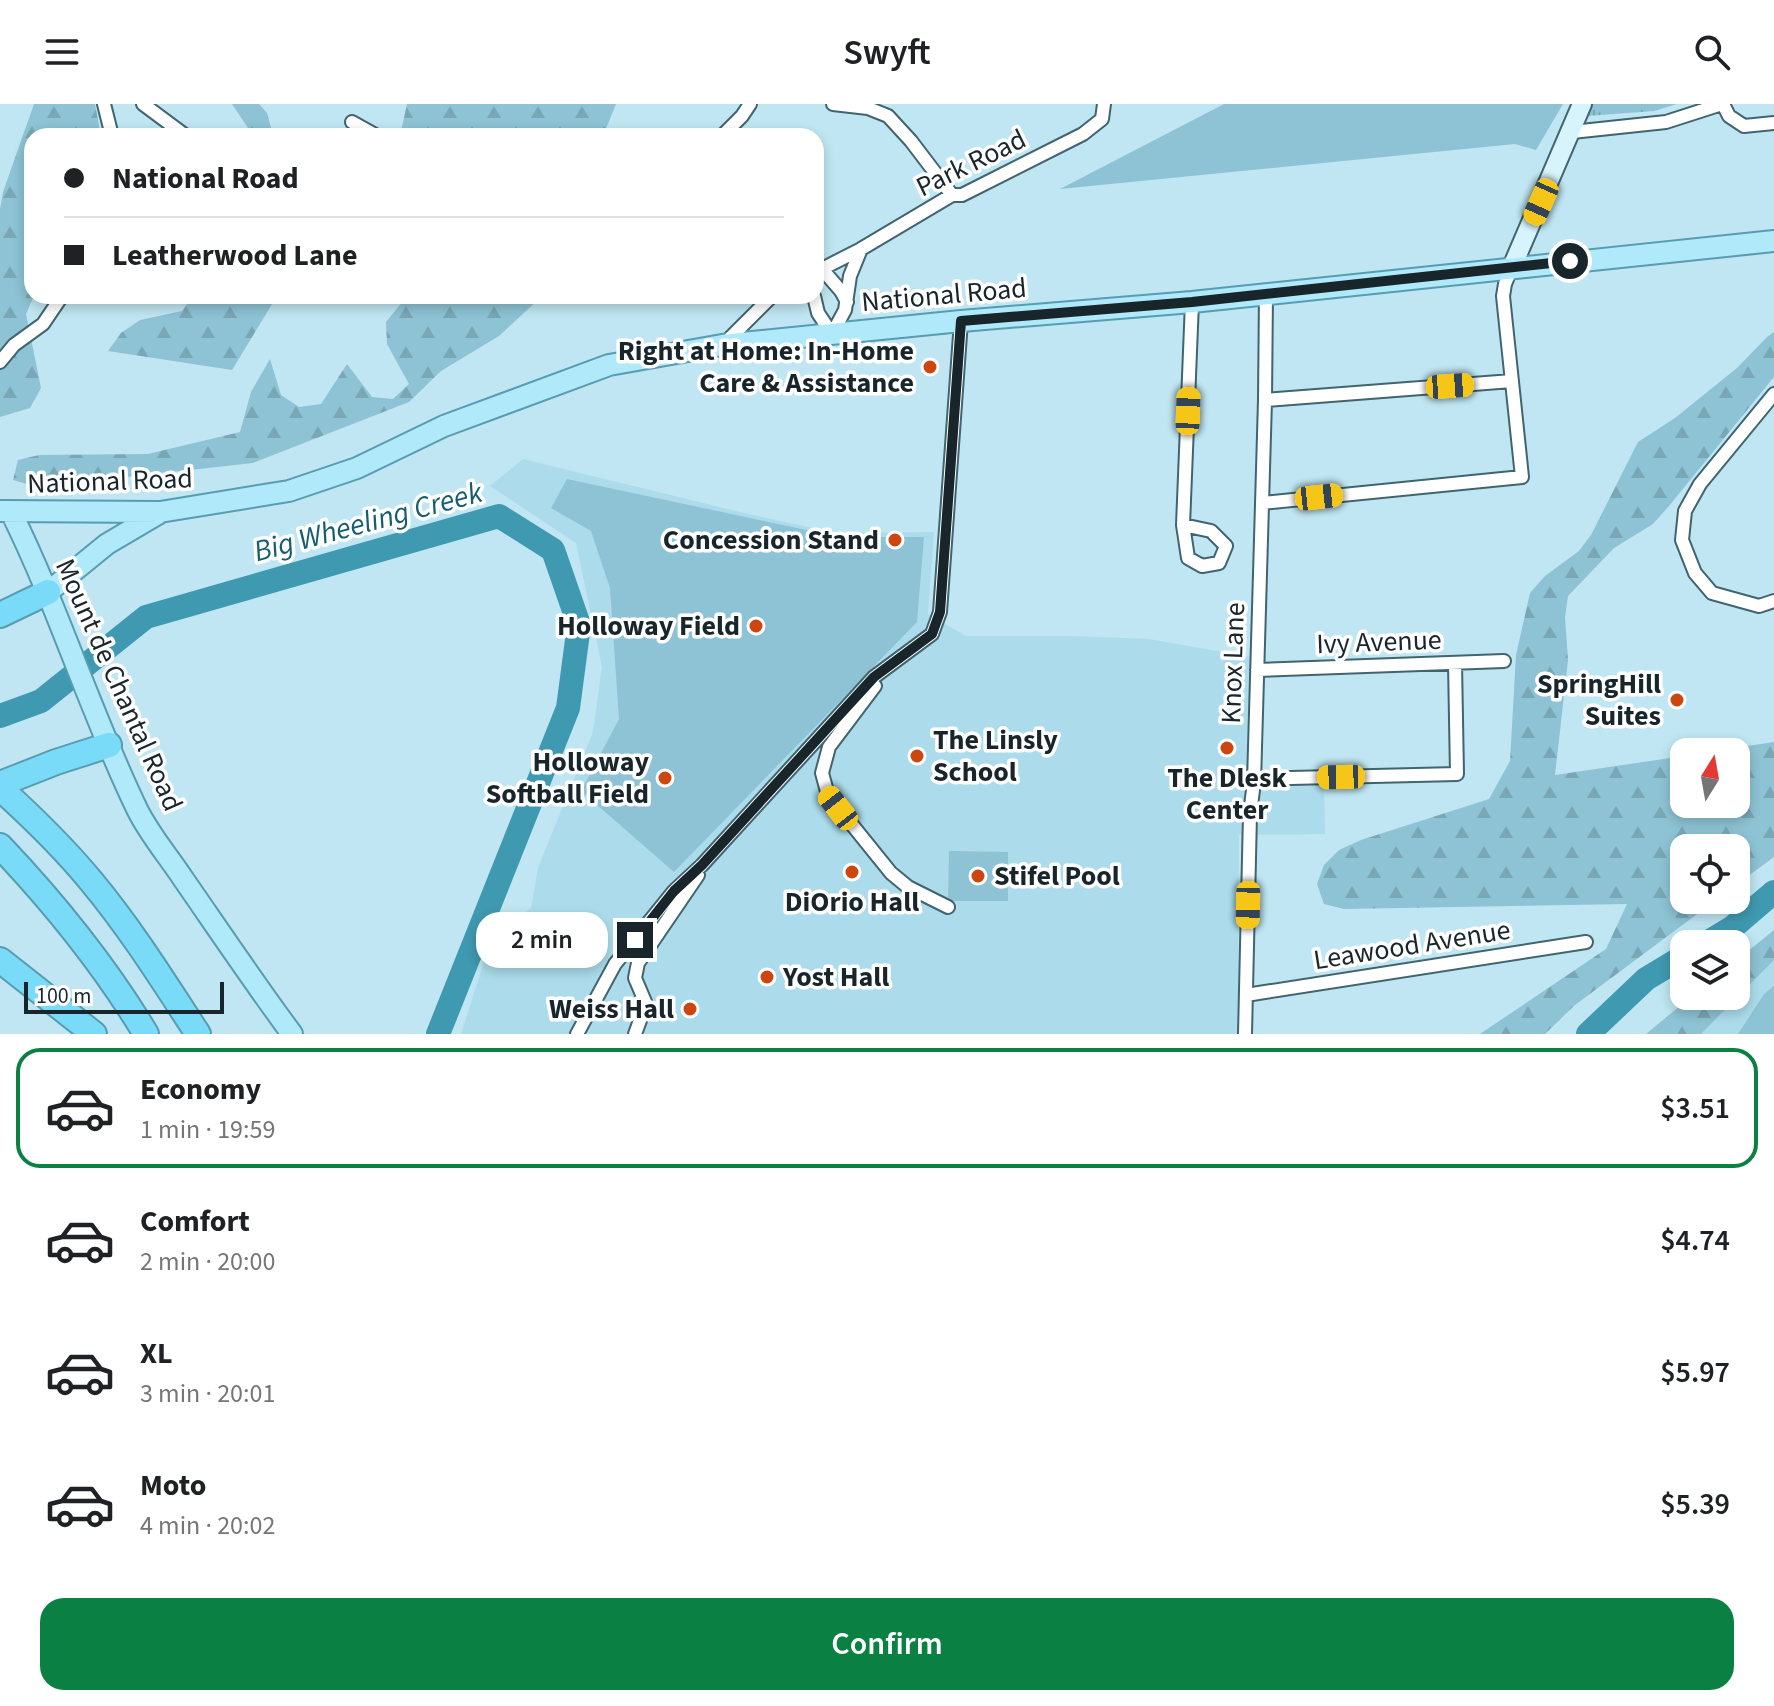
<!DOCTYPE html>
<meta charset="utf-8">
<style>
:root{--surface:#fff;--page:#f6f6f6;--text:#202124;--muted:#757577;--line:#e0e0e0;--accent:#0b8043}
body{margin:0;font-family:"Source Sans 3",sans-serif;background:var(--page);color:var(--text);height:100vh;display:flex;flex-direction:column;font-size:30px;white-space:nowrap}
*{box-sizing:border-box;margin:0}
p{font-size:26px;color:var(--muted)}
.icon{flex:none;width:44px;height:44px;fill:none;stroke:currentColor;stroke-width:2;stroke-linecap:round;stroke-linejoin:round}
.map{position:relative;height:930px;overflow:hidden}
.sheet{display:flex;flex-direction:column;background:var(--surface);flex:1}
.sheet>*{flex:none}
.banner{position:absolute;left:24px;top:24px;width:800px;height:176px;border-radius:24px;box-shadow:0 4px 12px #0003;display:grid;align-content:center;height:176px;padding:0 40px;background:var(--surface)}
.needle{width:52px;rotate:11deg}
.buttons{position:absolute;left:1670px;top:634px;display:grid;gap:16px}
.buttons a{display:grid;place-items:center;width:80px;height:80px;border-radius:16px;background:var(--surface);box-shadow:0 4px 12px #0003;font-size:40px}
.scale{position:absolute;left:24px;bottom:20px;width:200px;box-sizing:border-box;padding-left:8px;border:4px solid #18262b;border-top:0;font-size:22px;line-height:28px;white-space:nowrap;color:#18262b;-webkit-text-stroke:6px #fff;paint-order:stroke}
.end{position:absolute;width:36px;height:36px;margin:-18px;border:10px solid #18262b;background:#fff;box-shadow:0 0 0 4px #fff}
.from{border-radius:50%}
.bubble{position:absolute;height:56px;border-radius:24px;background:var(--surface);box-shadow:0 4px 12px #0003;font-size:26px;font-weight:600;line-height:56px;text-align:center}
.car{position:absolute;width:24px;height:48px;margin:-24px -12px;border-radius:10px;box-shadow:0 0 6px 2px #0007;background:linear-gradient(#f5c518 24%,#345 0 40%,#f5c518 0 76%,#345 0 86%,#f5c518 0)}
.banner b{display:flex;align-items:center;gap:28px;height:76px;font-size:30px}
.banner b+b{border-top:2px solid var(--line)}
.banner i{width:20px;height:20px;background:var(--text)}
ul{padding:14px 0 0;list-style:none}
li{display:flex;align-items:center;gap:24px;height:120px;margin:0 16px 12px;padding:0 24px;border:4px solid transparent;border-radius:24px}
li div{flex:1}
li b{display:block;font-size:30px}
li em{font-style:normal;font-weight:600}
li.current{border-color:var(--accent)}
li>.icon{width:72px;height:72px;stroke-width:1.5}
.button{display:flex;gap:16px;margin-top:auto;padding:16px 40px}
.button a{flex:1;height:92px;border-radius:24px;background:var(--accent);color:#fff;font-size:32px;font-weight:600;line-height:92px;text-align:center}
header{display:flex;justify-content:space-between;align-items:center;height:104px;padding:0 40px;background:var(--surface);font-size:36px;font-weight:600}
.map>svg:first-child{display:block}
.built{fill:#acdceb}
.grass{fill:#8dc3d4}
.forest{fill:url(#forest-firs)}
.park{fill:url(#park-tufts)}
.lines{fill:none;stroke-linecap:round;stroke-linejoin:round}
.river{stroke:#3f99b1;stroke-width:24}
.minor-casing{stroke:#41646e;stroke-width:16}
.secondary-casing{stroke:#41646e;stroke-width:22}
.primary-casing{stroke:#579cb0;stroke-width:24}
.motorway-casing{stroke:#579cb0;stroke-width:28}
.minor{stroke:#fff;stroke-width:12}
.secondary{stroke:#d7f4fd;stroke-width:18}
.primary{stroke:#afe9fa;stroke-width:20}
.motorway{stroke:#79dbf7;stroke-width:24}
.route{stroke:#18262b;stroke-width:10}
.poi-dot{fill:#cd460f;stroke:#fff;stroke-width:3}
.labels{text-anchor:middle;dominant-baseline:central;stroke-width:7;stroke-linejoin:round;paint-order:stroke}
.street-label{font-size:28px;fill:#18262b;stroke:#fff}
.poi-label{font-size:28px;font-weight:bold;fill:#18262b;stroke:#fff;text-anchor:end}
.water-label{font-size:30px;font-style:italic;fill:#155d6f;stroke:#fff}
</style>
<header><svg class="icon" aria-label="menu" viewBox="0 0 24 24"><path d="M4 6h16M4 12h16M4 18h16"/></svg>Swyft<svg class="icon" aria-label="search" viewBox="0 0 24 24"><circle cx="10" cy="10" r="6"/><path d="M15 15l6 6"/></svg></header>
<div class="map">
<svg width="1774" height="930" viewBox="0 0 1774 930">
<defs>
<pattern id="forest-firs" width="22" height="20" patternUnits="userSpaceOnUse" patternTransform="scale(2)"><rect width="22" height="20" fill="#8dc3d4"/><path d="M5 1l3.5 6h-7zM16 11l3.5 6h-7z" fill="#79a7b6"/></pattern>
<pattern id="park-tufts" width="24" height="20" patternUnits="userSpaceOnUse" patternTransform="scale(2)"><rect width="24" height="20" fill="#8dc3d4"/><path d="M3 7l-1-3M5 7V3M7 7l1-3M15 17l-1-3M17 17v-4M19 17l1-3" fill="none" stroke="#79a7b6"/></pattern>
</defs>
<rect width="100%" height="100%" fill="#bfe6f2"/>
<path class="built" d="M 523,355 L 744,409 L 835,429 L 934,428 L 928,510 L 966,532 L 1073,532 L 1149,535 L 1251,553 L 1250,677 L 1324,678 L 1325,730 L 1239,731 L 1238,930 L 461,930 L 491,835 L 531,804 L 538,764 L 593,628 L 602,563 L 576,439 L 490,382 Z
M 1774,856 L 1774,930 L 1701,930 Z"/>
<path class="grass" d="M 1224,0 L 1563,0 L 1536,46 L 1515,40 L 1060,85 Z
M 567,375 L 839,433 L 924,433 L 917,518 L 674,768 L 581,687 L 619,615 L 610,484 L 591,427 L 551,404 Z
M 949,747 L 1008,748 L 1008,797 L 948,797 Z
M 1774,882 L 1774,930 L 1738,930 L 1764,890 Z"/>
<path class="forest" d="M 34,0 L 95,0 L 101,32 L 32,32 L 32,192 L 34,192 L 26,210 L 41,284 L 30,304 L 0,313 L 0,105 L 3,88 Z
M 232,0 L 259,0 L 267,9 L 273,31 L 250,27 Z
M 407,0 L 616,0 L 603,32 L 400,32 Z
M 193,192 L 277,192 L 232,266 L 108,247 L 121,229 L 140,216 L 182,207 Z
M 407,192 L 542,192 L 499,232 L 441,267 L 409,298 L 253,359 L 37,383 L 13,376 L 18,356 L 39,351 L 148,350 L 240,328 L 251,288 L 270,255 L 281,291 L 299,303 L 321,300 L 347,260 L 372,293 L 393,295 L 409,280 L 387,240 L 386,218 Z
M 1774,228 L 1774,273 L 1669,402 L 1653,420 L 1614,444 L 1568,492 L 1565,513 L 1568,556 L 1555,671 L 1684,652 L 1684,700 L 1736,700 L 1736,648 L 1708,648 L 1774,638 L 1774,753 L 1736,781 L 1736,744 L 1684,744 L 1684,796 L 1716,796 L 1575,901 L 1545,930 L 1480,930 L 1606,845 L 1627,800 L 1344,805 L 1324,800 L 1317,780 L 1324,761 L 1339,746 L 1361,736 L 1489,695 L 1510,657 L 1516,551 L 1530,489 L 1545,472 L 1579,447 L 1591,431 L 1638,338 L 1675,314 L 1737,264 L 1767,233 Z
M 1774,826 L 1774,856 L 1701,930 L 1646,930 L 1692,892 L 1736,892 L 1736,857 Z"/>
<path class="park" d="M 1592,0 L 1677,0 L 1654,7 L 1587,12 Z"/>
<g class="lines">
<path class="river" d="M 0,612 L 41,597 L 146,513 L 499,412 L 553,446 L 579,521 L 568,604 L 438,930
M 1705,840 L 1733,823 L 1774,788
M 1588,930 L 1646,875 L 1684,852"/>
<defs>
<path id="minor" d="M 104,0 L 112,32
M 143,0 L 186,32
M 833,0 L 868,4 L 888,12 L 911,37 L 952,91
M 1723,0 L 1729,12 L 1744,22 L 1774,19
M 352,18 L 377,32
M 1572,28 L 1666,18 L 1722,0
M 722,32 L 742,12 L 750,0
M 822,165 L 841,187 L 847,198
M 816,168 L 861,145 L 952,91 L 962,91 L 1083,30 L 1102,15 L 1104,0
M 814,192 L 818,209 L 832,230 L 845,206 L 850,172 L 861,145
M 726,238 L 772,192
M 0,258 L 14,241 L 43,220 L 62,192
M 1774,290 L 1700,380 L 1685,407 L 1682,436 L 1695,469 L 1712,489 L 1759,502 L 1774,497
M 1265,296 L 1512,277
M 1262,399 L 1522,373 L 1503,192 L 1505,180 L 1512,163
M 1183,421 L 1211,427 L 1226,442 L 1219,459 L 1202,462 L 1188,454 L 1183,421 L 1192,198
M 1257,566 L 1504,557
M 875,582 L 829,643 L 822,669 L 828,691 L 891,769 L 908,783 L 948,803
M 1254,675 L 1457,670 L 1455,559
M 1246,891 L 1586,838
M 577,930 L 615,860 L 674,787 L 702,761 L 874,573 L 932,530 L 940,508 L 961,217
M 635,930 L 646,900 L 635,874 L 638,859 L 698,771
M 1245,930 L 1250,710 L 1254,678 L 1265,296 L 1266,189"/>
<path id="secondary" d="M 1512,163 L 1582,0"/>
<path id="primary" d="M 0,407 L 160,408 L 289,387 L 357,364 L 444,322 L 609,261 L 722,241 L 961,217 L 1192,198 L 1774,137
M 11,408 C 59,505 90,608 137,705 C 149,730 169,753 184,776 C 220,828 255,880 292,930
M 48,488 L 107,440 L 158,410"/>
<path id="motorway" d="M 0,511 L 48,488
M 0,680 L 56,658 L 109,641
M 0,684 C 32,713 63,743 91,777 C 131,825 164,878 198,930
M 0,742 C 55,800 105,862 146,930
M 0,856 L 94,930"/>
</defs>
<use href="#minor" class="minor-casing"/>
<use href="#secondary" class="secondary-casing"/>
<use href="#primary" class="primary-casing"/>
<use href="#motorway" class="motorway-casing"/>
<use href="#minor" class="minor"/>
<use href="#secondary" class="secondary"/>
<use href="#primary" class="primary"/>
<use href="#motorway" class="motorway"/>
</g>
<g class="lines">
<path class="route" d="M 635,836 L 674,787 L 702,761 L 874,573 L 932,530 L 940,508 L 961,217 L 1192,198 L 1570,157"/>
</g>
<g class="poi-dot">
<circle cx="930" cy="263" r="8"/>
<circle cx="895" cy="436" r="8"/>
<circle cx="756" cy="522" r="8"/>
<circle cx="1677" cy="596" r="8"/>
<circle cx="1227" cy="644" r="8"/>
<circle cx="917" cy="652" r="8"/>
<circle cx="665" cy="674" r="8"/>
<circle cx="852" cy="768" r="8"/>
<circle cx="978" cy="772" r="8"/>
<circle cx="767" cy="873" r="8"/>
<circle cx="690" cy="905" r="8"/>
</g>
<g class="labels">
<g class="street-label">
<text transform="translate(971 59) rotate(-26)">Park Road</text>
<text transform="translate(944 191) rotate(-5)">National Road</text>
<text transform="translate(110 377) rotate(-2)">National Road</text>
<text transform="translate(1379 538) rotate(-2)">Ivy Avenue</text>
<text transform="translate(1233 559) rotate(-88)">Knox Lane</text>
<text transform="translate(119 581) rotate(66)">Mount de Chantal Road</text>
<text transform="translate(1412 841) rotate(-9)">Leawood Avenue</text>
</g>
<g class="poi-label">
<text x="914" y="247">Right at Home: In-Home<tspan x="914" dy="32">Care &amp; Assistance</tspan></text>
<text x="879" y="436">Concession Stand</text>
<text x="740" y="522">Holloway Field</text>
<text x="1661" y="580">SpringHill<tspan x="1661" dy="32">Suites</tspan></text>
<text x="933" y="636" text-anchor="start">The Linsly<tspan x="933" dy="32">School</tspan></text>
<text x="649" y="658">Holloway<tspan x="649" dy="32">Softball Field</tspan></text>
<text x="1227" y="674" text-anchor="middle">The Dlesk<tspan x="1227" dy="32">Center</tspan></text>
<text x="994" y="772" text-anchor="start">Stifel Pool</text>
<text x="852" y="798" text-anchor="middle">DiOrio Hall</text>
<text x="783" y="873" text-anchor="start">Yost Hall</text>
<text x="674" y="905">Weiss Hall</text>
</g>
<g class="water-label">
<text transform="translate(368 418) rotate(-15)">Big Wheeling Creek</text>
</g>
</g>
</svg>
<div class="buttons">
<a><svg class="needle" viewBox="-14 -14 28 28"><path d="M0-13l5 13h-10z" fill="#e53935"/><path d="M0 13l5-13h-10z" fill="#757577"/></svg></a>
<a><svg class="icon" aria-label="locate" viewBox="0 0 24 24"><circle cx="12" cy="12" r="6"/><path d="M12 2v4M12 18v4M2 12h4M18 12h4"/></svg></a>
<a><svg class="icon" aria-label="layers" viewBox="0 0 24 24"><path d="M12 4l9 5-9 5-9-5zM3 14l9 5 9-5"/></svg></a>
</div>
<div class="scale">100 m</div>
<i class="end from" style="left:1570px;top:157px"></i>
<i class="end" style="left:635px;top:836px"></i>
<div class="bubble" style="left:476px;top:808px;width:132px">2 min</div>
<i class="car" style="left:1541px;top:98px;rotate:204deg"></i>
<i class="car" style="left:1450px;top:282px;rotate:86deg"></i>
<i class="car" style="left:1188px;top:307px;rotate:2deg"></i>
<i class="car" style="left:1319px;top:393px;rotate:84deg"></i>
<i class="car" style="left:1341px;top:673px;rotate:269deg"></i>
<i class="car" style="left:838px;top:704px;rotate:322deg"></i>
<i class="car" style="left:1248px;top:801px;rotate:181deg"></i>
<div class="banner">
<b><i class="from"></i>National Road</b>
<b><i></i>Leatherwood Lane</b>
</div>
</div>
<section class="sheet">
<ul>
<li class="current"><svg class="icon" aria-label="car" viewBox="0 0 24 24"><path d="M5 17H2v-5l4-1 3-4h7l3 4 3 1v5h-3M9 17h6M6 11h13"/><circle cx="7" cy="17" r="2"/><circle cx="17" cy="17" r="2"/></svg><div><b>Economy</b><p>1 min · 19:59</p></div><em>$3.51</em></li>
<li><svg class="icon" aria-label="car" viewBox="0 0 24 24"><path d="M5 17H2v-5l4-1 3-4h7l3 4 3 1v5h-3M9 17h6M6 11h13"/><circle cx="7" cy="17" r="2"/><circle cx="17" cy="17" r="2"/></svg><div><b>Comfort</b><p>2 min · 20:00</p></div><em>$4.74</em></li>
<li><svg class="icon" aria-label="car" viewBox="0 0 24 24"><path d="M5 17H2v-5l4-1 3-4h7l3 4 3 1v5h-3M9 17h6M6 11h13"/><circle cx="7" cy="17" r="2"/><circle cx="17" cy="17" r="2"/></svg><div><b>XL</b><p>3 min · 20:01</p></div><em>$5.97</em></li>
<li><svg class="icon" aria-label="car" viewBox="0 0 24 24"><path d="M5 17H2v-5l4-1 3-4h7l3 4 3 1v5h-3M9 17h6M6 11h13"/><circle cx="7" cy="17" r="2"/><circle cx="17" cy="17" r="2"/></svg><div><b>Moto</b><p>4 min · 20:02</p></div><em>$5.39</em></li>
</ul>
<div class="button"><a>Confirm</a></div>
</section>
